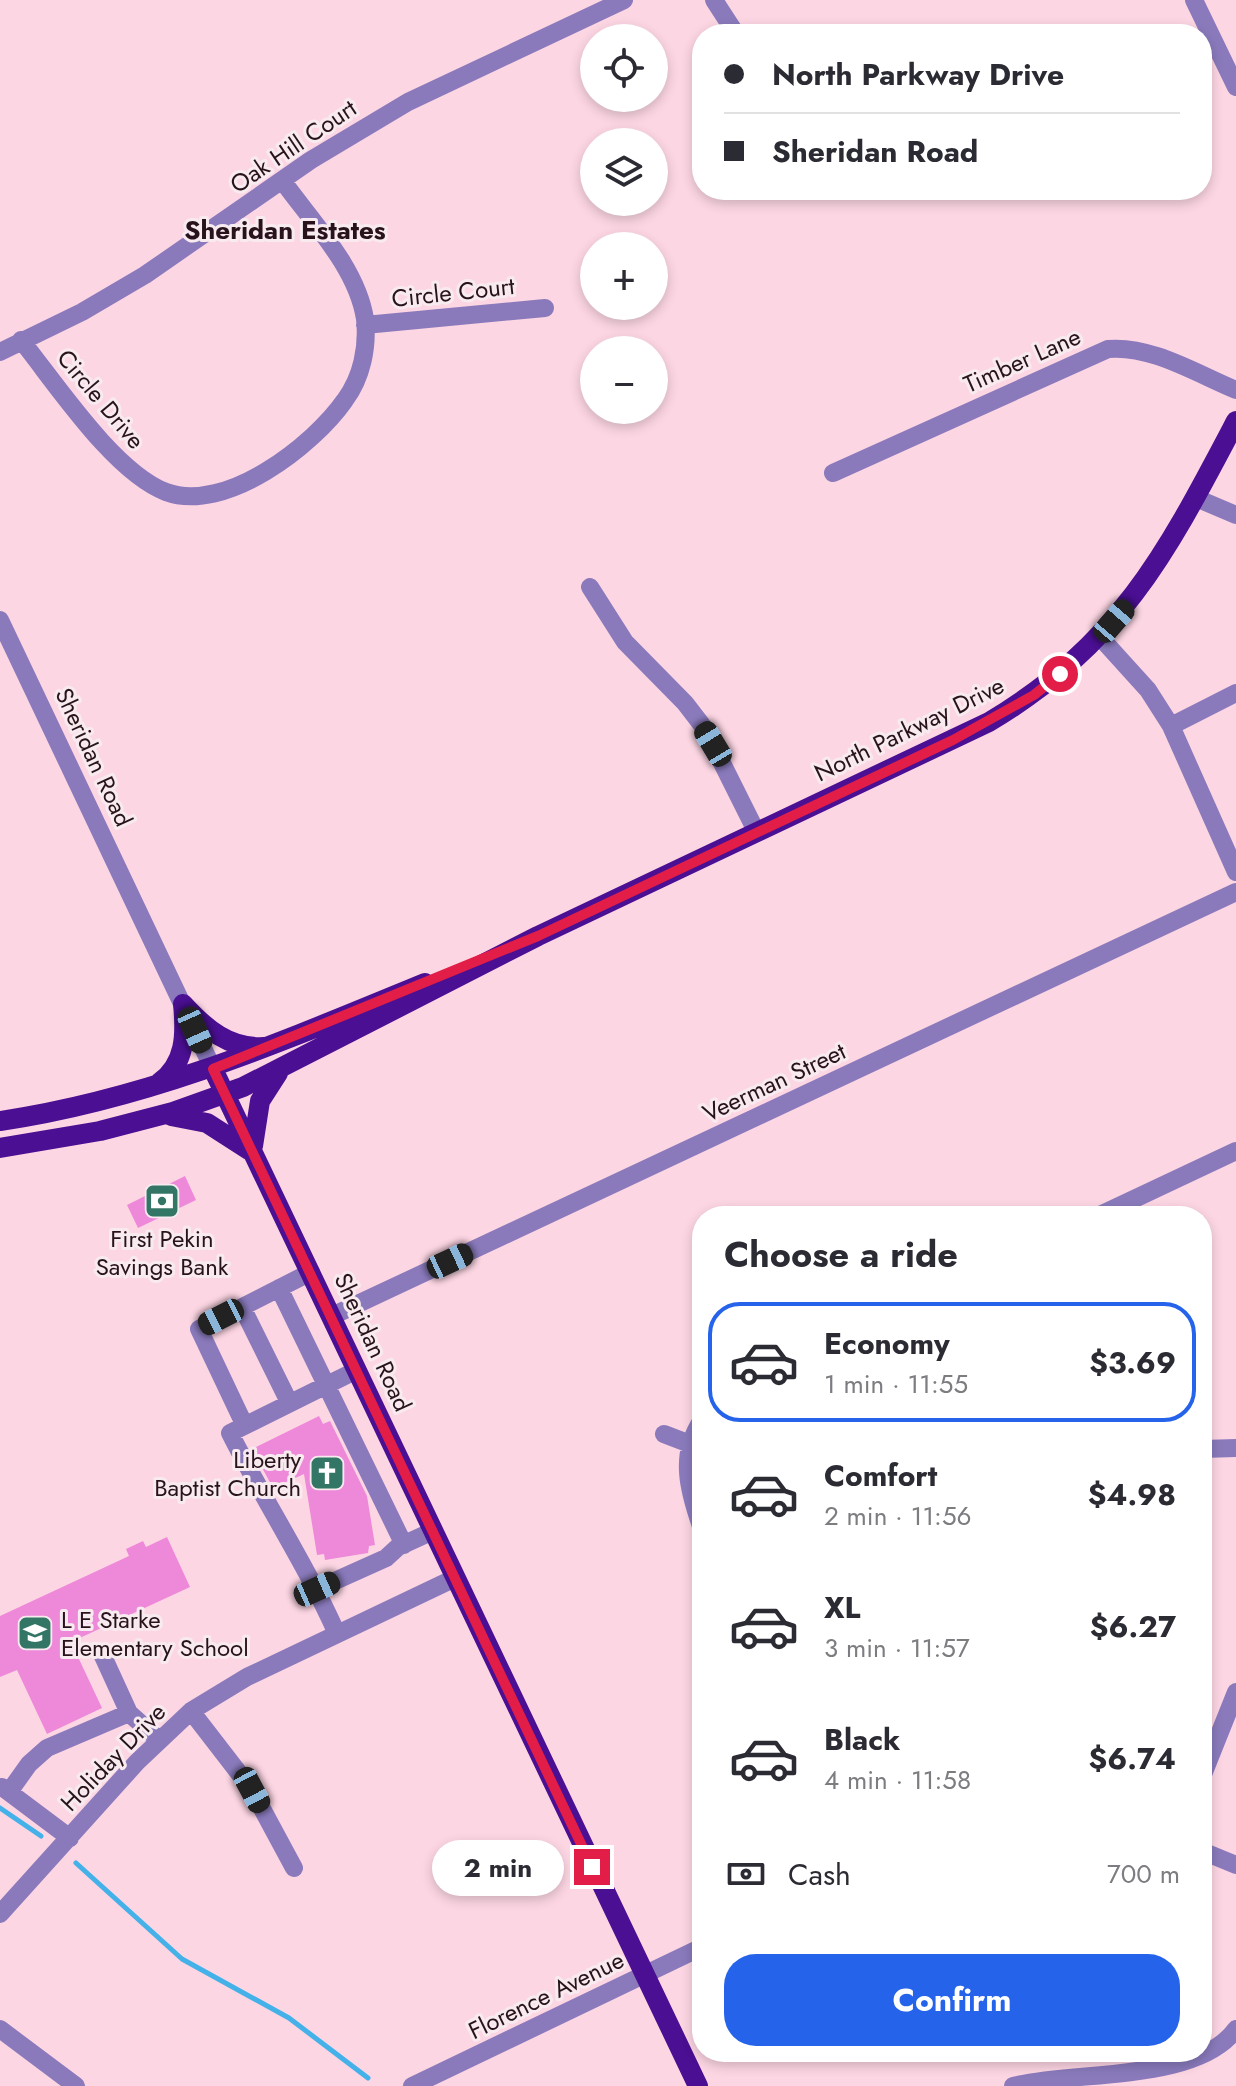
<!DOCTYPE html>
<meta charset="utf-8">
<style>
:root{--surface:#fff;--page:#f2f2f3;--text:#2b2b33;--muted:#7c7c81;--line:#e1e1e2;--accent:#2563eb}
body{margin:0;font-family:Jost,sans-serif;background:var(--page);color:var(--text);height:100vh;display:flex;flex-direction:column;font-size:30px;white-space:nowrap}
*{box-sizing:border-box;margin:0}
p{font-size:26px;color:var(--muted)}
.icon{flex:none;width:44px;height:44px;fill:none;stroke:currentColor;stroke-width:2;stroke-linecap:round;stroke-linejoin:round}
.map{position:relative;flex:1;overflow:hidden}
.details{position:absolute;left:692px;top:1206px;width:520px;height:856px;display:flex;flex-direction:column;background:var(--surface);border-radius:32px;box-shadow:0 4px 12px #0003}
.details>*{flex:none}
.guide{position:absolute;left:692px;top:24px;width:520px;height:176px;border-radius:32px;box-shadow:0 4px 12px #0003;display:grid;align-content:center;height:176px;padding:0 32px;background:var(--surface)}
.tools{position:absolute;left:580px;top:24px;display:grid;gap:16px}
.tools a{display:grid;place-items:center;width:88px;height:88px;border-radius:50%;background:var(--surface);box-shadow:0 4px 12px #0003;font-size:40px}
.end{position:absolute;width:36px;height:36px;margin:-18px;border:10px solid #e11d48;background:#fff;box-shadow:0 0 0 4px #fff}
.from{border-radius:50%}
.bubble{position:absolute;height:56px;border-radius:28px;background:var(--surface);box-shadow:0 4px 12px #0003;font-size:26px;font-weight:700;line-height:56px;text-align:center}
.car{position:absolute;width:24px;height:48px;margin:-24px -12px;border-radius:10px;box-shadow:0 0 6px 2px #0007;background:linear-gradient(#222 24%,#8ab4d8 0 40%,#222 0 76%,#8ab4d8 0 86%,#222 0)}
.guide b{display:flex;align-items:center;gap:28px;height:76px;font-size:30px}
.guide b+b{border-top:2px solid var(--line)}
.guide i{width:20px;height:20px;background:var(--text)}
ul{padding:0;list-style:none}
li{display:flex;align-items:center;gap:24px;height:120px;margin:0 16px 12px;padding:0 16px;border:4px solid transparent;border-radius:32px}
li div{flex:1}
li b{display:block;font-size:30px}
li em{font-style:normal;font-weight:700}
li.active{border-color:var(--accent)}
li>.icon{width:72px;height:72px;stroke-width:1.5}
h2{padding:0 32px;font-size:36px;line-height:96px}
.pay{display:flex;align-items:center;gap:20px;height:88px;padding:0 32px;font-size:30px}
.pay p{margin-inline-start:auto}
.cta{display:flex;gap:16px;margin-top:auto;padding:16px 32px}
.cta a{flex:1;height:92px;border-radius:32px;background:var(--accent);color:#fff;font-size:32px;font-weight:700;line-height:92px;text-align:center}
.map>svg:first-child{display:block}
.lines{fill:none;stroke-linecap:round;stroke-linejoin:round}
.stream{stroke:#44b1e9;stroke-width:5}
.building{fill:#ee88d9}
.minor{stroke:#8a7abc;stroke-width:18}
.major{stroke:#4a0f92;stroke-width:20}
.route{stroke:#e11d48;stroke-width:10}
.labels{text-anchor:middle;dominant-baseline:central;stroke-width:6;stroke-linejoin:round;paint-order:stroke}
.street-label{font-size:24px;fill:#28121b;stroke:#f8ebf0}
.poi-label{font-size:24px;fill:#28121b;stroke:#f8ebf0}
.neighbourhood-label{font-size:26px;font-weight:bold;fill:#28121b;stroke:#f8ebf0}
</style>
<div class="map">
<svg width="1236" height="2086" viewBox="0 0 1236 2086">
<rect width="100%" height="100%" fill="#fdd6e4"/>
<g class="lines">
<path class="stream" d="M 0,1808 L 41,1836
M 76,1863 L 182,1959 L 289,2018 L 368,2078"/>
</g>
<path class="building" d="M 185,1176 L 196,1200 L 138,1228 L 127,1205 Z
M 319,1416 L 323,1424 L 330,1421 L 367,1496 L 375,1545 L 369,1546 L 368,1553 L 325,1560 L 324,1554 L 317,1555 L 304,1474 L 273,1488 L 252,1449 Z
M 167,1537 L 190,1587 L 71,1642 L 102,1708 L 47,1734 L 17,1670 L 0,1677 L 0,1616 L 129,1556 L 126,1549 L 143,1541 L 146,1547 Z"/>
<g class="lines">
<path class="minor" d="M 714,0 L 736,34
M 1194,0 L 1236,87
M 365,325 L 545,308
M 21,340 C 57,385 114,472 166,492 C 225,514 313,446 345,400 C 362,377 368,347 365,319 C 357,267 311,221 282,180
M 0,352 L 82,312 L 145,275 L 311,160 L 408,102 L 624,0
M 833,473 L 1108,349 C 1151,345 1197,374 1236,390
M 1196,498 L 1236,515
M 590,587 L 625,642 L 685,703 L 705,729 L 756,831
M 0,620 L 213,1069
M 1100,637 L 1148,690 L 1171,726 L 1236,872
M 1171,726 L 1236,693
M 1098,1216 L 1236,1151
M 279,1288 L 404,1545
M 242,1307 L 289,1402
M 332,1316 L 1236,892
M 702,1420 C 678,1455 689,1492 702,1529
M 244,1424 L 199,1329 L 311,1272
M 664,1434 L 690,1444
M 1202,1449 L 1236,1448
M 317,1589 L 386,1558 L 398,1547 L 433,1531
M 337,1634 C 306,1564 264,1501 230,1433 L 357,1370
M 102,1654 L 129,1713
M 191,1711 L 252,1790 L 294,1868
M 1202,1777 L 1236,1692
M 2,1787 L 70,1838
M 9,1792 L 29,1764 L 47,1748 L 129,1713 L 159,1740
M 1202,1851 L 1236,1865
M 0,1914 L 137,1762 L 191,1711 L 247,1677 L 455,1578
M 0,2029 L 76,2086
M 412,2086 L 702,1947
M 1013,2086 C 1077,2070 1197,2083 1236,2029"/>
<path class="major" d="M 183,1004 C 206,1029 229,1049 264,1047
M 213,1069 L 698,2086
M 159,1083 C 186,1064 186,1034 183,1004
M 171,1116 L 207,1123 L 249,1150
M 0,1121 C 150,1099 286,1040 425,983
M 253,1146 L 260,1101 L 278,1073
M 0,1148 L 100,1131 L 173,1112 L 243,1087 L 538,936 L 989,722 C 1121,643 1167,552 1236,421"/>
</g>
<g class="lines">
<path class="route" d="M 592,1867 L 213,1069 L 538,936 L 953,740 L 1034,695 L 1060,674"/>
</g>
<defs>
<symbol id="bank-square" viewBox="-11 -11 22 22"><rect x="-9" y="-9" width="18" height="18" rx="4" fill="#347665" stroke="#f8ebf0"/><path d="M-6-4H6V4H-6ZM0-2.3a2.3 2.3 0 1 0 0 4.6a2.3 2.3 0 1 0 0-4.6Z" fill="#fff"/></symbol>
<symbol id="church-square" viewBox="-11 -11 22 22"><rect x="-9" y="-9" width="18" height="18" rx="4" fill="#347665" stroke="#f8ebf0"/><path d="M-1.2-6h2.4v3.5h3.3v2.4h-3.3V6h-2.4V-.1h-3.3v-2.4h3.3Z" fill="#fff"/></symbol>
<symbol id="school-square" viewBox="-11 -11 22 22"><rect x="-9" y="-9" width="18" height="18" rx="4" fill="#347665" stroke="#f8ebf0"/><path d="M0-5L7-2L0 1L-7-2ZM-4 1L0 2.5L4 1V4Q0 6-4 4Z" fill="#fff"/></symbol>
</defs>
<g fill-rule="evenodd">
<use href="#bank-square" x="142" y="1181" width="40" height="40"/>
<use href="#church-square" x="307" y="1453" width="40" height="40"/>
<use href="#school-square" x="15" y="1613" width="40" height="40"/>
</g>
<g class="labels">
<g class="street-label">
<text transform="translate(293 146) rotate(-34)">Oak Hill Court</text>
<text transform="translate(453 292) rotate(-6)">Circle Court</text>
<text transform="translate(1022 360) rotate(-24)">Timber Lane</text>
<text transform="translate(101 399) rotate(50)">Circle Drive</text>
<text transform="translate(909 729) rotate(-26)">North Parkway Drive</text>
<text transform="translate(94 757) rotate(65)">Sheridan Road</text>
<text transform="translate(774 1082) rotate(-25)">Veerman Street</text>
<text transform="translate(373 1342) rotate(65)">Sheridan Road</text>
<text transform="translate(113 1757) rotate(-46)">Holiday Drive</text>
<text transform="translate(546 1995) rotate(-26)">Florence Avenue</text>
</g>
<g class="poi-label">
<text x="162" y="1238">First Pekin<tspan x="162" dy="28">Savings Bank</tspan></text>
<text x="301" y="1459" text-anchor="end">Liberty<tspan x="301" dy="28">Baptist Church</tspan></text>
<text x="61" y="1619" text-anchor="start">L E Starke<tspan x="61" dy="28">Elementary School</tspan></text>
</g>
<g class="neighbourhood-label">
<text x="285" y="230">Sheridan Estates</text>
</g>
</g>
</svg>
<div class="tools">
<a><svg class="icon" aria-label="locate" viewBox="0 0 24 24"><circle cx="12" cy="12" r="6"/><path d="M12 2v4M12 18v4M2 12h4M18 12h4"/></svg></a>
<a><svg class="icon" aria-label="layers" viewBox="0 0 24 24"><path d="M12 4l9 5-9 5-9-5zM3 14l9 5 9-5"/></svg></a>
<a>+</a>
<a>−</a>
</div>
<i class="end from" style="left:1060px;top:674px"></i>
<i class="end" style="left:592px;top:1867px"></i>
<div class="bubble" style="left:432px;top:1840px;width:132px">2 min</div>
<i class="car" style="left:1114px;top:621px;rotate:41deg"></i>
<i class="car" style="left:713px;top:744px;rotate:329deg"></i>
<i class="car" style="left:195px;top:1030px;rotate:156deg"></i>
<i class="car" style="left:450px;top:1261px;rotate:65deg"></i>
<i class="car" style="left:221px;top:1317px;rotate:243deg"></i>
<i class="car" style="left:317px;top:1589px;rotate:66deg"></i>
<i class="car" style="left:252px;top:1790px;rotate:152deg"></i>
<div class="guide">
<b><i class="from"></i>North Parkway Drive</b>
<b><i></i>Sheridan Road</b>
</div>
<section class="details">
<h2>Choose a ride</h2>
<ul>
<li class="active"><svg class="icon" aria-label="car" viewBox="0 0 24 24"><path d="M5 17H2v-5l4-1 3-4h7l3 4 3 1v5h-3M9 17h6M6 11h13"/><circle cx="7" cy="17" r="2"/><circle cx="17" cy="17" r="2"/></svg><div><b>Economy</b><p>1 min · 11:55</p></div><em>$3.69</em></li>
<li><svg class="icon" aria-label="car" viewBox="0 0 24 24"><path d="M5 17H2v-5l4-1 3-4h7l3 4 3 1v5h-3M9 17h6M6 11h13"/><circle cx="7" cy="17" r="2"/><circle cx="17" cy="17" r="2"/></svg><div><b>Comfort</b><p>2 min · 11:56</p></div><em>$4.98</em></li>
<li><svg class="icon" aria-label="car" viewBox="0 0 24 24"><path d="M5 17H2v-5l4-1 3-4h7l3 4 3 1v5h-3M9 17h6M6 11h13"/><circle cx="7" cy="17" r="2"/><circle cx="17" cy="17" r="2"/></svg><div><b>XL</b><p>3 min · 11:57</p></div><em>$6.27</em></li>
<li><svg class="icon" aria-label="car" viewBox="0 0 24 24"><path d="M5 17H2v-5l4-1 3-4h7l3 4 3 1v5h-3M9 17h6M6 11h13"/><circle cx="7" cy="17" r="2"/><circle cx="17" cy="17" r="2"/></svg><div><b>Black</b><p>4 min · 11:58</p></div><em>$6.74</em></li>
</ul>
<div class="pay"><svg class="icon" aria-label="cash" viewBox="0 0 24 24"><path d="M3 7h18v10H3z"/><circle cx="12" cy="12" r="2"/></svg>Cash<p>700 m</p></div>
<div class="cta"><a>Confirm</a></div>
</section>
</div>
